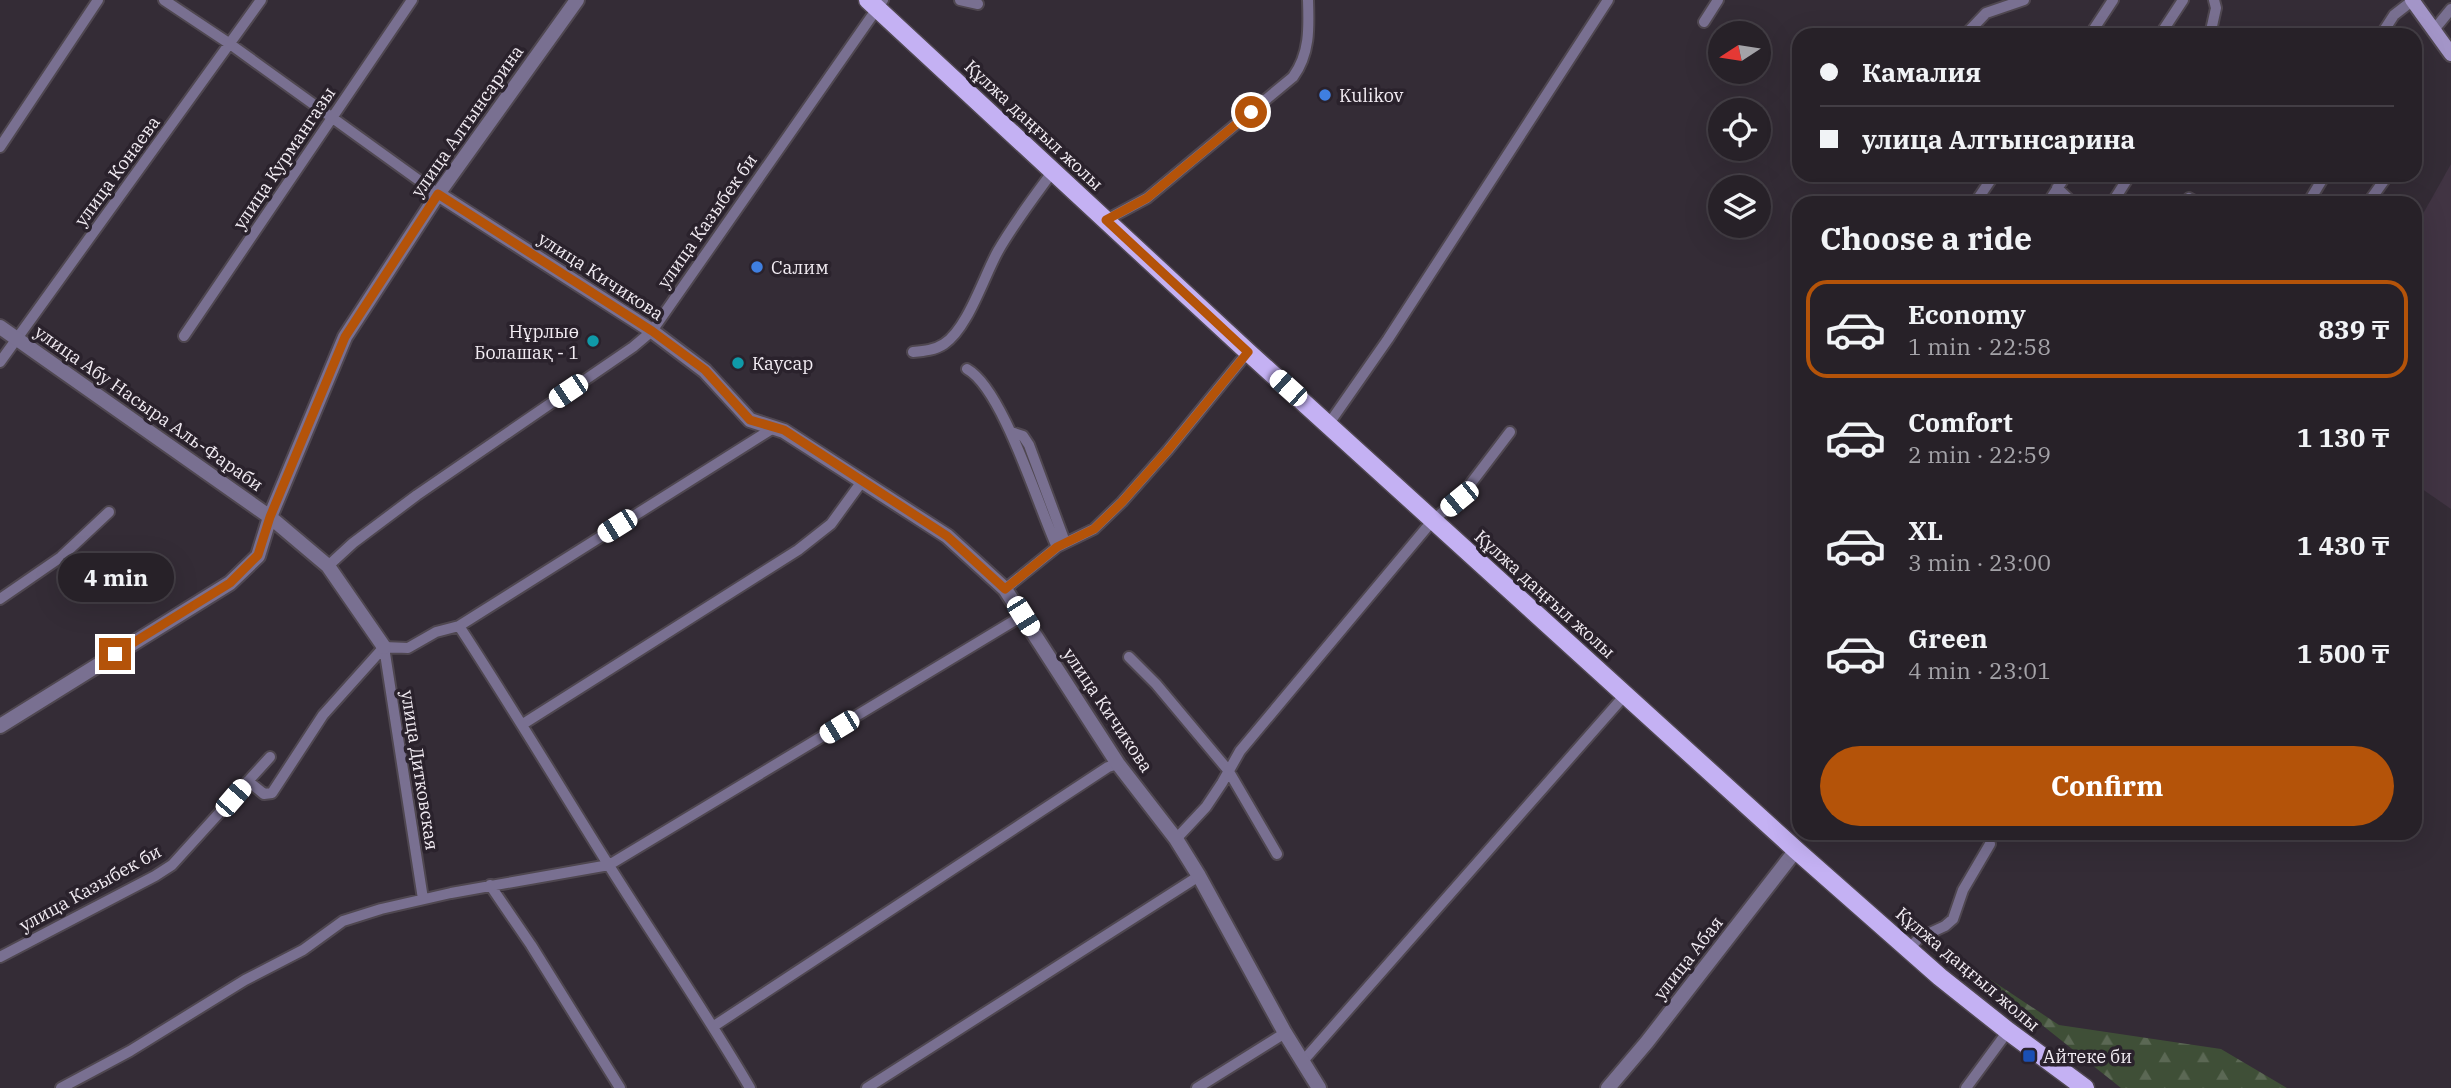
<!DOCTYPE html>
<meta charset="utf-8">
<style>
:root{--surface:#272128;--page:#2f2930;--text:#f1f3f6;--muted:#a4a3a8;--line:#433e45;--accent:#b45309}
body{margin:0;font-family:"IBM Plex Serif",serif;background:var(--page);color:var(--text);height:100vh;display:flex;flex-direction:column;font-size:26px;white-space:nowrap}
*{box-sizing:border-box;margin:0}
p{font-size:23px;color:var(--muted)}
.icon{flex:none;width:38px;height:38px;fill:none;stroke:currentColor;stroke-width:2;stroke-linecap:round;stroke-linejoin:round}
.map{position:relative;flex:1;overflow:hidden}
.panel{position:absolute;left:1792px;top:196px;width:630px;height:644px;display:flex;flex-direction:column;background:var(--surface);border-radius:21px;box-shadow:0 7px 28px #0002,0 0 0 2px var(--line)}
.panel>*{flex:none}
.guide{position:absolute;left:1792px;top:28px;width:630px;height:154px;border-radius:21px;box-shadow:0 7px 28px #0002,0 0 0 2px var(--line);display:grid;align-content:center;height:154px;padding:0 28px;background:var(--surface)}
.needle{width:46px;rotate:258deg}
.fabs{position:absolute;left:1708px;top:21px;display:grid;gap:14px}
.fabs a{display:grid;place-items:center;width:63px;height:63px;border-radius:50%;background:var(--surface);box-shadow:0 7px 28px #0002,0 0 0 2px var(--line);font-size:35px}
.end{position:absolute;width:32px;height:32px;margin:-16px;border:9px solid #b45309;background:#fff;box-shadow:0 0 0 4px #fff}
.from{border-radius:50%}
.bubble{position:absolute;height:49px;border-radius:24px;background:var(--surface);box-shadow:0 7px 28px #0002,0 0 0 2px var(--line);font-size:23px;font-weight:700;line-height:49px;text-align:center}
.car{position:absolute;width:21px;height:42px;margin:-21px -10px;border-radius:9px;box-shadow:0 0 5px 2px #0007;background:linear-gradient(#fff 24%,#345 0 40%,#fff 0 76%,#345 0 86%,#fff 0)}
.guide b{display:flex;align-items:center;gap:24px;height:66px;font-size:26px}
.guide b+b{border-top:2px solid var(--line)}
.guide i{width:18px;height:18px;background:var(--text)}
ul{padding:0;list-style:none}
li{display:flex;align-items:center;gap:21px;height:98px;margin:0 14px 10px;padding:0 14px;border:4px solid transparent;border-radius:21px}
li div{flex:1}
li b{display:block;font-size:26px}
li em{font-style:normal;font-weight:700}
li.on{border-color:var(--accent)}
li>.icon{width:63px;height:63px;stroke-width:1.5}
h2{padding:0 28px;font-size:32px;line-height:84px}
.primary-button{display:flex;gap:14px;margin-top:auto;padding:14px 28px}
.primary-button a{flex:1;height:80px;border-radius:42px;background:var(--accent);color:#fff;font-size:28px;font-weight:700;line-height:80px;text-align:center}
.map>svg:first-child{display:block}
.built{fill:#413443}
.forest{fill:url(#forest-firs)}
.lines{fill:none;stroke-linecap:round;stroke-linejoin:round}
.minor-casing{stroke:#4f4750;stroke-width:14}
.tertiary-casing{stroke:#4f4750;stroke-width:18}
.secondary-casing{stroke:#4f4750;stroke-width:18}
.primary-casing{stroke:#4f4750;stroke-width:21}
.minor{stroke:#797091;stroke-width:10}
.tertiary{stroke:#797091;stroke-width:14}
.secondary{stroke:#a395c8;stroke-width:14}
.primary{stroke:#c4b1f3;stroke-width:18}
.route{stroke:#b45309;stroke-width:9}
.shop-dot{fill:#3f7fe0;stroke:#2a222c;stroke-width:2.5}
.culture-dot{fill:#0f9aa8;stroke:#2a222c;stroke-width:2.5}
.transit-dot{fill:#1a4fb4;stroke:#2a222c;stroke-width:2.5}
.labels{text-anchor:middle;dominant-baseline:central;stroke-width:7;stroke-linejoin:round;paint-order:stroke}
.poi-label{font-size:18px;fill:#f2ecf3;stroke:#2a222c;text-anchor:start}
.street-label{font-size:18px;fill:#f2ecf3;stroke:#2a222c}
</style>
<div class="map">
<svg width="2451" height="1088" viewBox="0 0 2451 1088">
<defs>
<pattern id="forest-firs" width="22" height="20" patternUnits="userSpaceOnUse" patternTransform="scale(1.75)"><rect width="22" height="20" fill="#3f4f37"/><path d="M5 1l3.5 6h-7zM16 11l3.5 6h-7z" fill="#5b6854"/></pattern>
</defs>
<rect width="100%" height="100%" fill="#342c36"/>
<path class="built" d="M 2451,164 L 2451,509 L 2415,484 L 2415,228 Z"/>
<path class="forest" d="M 1958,958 L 2059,1025 L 2221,1049 L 2287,1088 L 2121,1088 Z"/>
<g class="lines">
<defs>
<path id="minor" d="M 164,0 L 230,44 L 438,194
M 960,0 L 978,4
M 1704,22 L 1718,0
M 2433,31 L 2451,9
M 1966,34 L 1986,13 L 2024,0
M 2090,35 L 2113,0
M 2160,35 L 2183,0
M 2210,35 L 2216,8 L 2214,0
M 2381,35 L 2394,15 L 2412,1
M 0,147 L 98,0
M 2057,188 L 2073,203
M 1975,203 L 1994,175
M 2048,203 L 2066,175
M 2112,203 L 2130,175
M 2185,203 L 2189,198 L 2198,203
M 2308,203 L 2325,175
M 2368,203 L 2388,175
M 1106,220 L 1147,198 L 1293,77 C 1310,54 1309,28 1308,0
M 184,336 L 412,0
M 913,352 C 924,351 935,350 944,344 C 968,328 984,276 998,251 C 1014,223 1034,197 1053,171
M 0,362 L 261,0
M 967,369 C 1003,389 1038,506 1057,547
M 1328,425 L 1388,339 L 1608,0
M 1011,432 L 1023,436 L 1029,445 L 1065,542
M 328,566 L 353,543 L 417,495 L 633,347 L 652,331 L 883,0
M 1005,589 L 1057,547 L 1094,529 L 1122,502 L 1168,450 L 1248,352
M 0,599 L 61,557 L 109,512
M 459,626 C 510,704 558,784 608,864 C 655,939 705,1011 750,1088
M 384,647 L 408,648 L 436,632 L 459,626 L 775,427
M 384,647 L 423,899
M 1129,657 L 1156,684 L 1228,770 L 1277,854
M 523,724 L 798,550 L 831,524 L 863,480
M 248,781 L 264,794 L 272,793 L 323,715 L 384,647
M 1176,839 L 1206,807 L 1222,783 L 1240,751 L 1433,520 L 1459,499 L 1510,432
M 490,885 L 531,945 L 620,1088
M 1909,949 L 1919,938 L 1945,926 L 1953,919 L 1963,890 L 1990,844
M 0,957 L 155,876 L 172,865 L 270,757
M 714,1026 L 1108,767 L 1118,764
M 1303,1061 L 1625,695
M 61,1088 L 130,1051 L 245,980 L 303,950 L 343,921 L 381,909 L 451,893 L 609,865 L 1022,616
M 867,1088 L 1199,876
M 1197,1088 L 1285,1033
M 1966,1088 L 2008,1031"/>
<path id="tertiary" d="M 438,194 L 652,331 L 705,371 L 750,420 L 784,431 L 947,536 L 1005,589 L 1118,764 L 1176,839 L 1199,876 L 1285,1033 L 1319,1088
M 0,327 L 270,517 L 328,566 L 384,647
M 0,726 L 230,583 L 258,556 L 270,517 L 345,337 L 438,194 L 577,0
M 1608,1088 L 1647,1042 L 1796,850"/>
<path id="secondary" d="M 2412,0 L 2451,54"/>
<path id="primary" d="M 868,0 L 1248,352 L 1796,850 L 1940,977 L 2008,1031 L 2085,1088"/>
</defs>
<use href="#minor" class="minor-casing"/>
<use href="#tertiary" class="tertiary-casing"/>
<use href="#secondary" class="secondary-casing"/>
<use href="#primary" class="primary-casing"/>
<use href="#minor" class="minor"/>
<use href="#tertiary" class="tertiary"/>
<use href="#secondary" class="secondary"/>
<use href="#primary" class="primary"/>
</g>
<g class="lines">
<path class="route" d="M 115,654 L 230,583 L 258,555 L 270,517 L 345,337 L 438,194 L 652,331 L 705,370 L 750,420 L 784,430 L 947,536 L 1005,589 L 1057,547 L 1094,529 L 1122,502 L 1168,450 L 1248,352 L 1106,220 L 1147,198 L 1251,112"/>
</g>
<g class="shop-dot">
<circle cx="1325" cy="95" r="7"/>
<circle cx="757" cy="267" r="7"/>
</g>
<g class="culture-dot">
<circle cx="593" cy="341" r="7"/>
<circle cx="738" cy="363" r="7"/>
</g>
<rect class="transit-dot" x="2022" y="1049" width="14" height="14" rx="3.5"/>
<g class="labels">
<g class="poi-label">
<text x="1339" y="95">Kulikov</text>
<text x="771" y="267">Салим</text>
<text x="579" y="331" text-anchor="end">Нұрлыө<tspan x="579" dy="21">Болашақ - 1</tspan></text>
<text x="752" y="363">Каусар</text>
<text x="2043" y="1056">Айтеке би</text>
</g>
<g class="street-label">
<text transform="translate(467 121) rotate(-55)">улица Алтынсарина</text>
<text transform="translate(1034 125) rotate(43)">Құлжа даңғыл жолы</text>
<text transform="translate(284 158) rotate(-56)">улица Курмангазы</text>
<text transform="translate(117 171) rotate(-54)">улица Конаева</text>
<text transform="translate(707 221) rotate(-55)">улица Казыбек би</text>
<text transform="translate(601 276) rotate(33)">улица Кичикова</text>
<text transform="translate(149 408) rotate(35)">улица Абу Насыра Аль-Фараби</text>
<text transform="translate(1545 594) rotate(42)">Құлжа даңғыл жолы</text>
<text transform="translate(1108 710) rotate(56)">улица Кичикова</text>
<text transform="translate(420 770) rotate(81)">улица Дитковская</text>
<text transform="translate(90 888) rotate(-29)">улица Казыбек би</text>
<text transform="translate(1688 958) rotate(-52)">улица Абая</text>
<text transform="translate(1968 969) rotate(40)">Құлжа даңғыл жолы</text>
</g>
</g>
</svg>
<div class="fabs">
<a><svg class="needle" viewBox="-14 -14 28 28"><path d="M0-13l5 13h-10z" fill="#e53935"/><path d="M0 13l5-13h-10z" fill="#a4a3a8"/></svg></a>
<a><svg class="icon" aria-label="locate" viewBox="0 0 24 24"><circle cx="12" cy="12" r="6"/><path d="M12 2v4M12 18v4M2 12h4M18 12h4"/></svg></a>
<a><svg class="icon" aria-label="layers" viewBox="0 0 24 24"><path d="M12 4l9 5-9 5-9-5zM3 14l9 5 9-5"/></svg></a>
</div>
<i class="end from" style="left:1251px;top:112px"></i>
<i class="end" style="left:115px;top:654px"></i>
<div class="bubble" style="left:58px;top:553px;width:116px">4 min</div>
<i class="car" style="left:1288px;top:388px;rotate:312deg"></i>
<i class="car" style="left:568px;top:391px;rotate:236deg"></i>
<i class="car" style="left:1459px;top:499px;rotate:231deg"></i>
<i class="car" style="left:617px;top:526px;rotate:238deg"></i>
<i class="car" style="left:1023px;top:616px;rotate:148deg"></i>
<i class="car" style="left:839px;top:727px;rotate:239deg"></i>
<i class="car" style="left:233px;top:798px;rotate:41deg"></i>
<div class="guide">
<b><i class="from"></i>Камалия</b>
<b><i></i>улица Алтынсарина</b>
</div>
<section class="panel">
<h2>Choose a ride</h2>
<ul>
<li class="on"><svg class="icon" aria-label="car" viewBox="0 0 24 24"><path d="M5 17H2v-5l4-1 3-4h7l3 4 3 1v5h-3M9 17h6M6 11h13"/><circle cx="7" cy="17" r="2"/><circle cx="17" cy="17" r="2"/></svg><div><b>Economy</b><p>1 min · 22:58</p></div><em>839 ₸</em></li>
<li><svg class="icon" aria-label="car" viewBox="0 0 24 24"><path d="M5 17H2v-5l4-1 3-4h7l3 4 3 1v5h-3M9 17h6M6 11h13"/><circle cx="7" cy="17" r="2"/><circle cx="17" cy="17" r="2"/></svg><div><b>Comfort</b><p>2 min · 22:59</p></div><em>1 130 ₸</em></li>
<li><svg class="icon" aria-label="car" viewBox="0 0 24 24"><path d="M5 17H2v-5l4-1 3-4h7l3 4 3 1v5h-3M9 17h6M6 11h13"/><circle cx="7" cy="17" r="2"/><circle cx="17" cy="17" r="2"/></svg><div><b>XL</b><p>3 min · 23:00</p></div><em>1 430 ₸</em></li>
<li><svg class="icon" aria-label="car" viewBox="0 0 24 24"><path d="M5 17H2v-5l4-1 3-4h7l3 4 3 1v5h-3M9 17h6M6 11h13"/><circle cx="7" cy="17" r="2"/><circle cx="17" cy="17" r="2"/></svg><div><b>Green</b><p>4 min · 23:01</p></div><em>1 500 ₸</em></li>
</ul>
<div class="primary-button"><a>Confirm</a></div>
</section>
</div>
